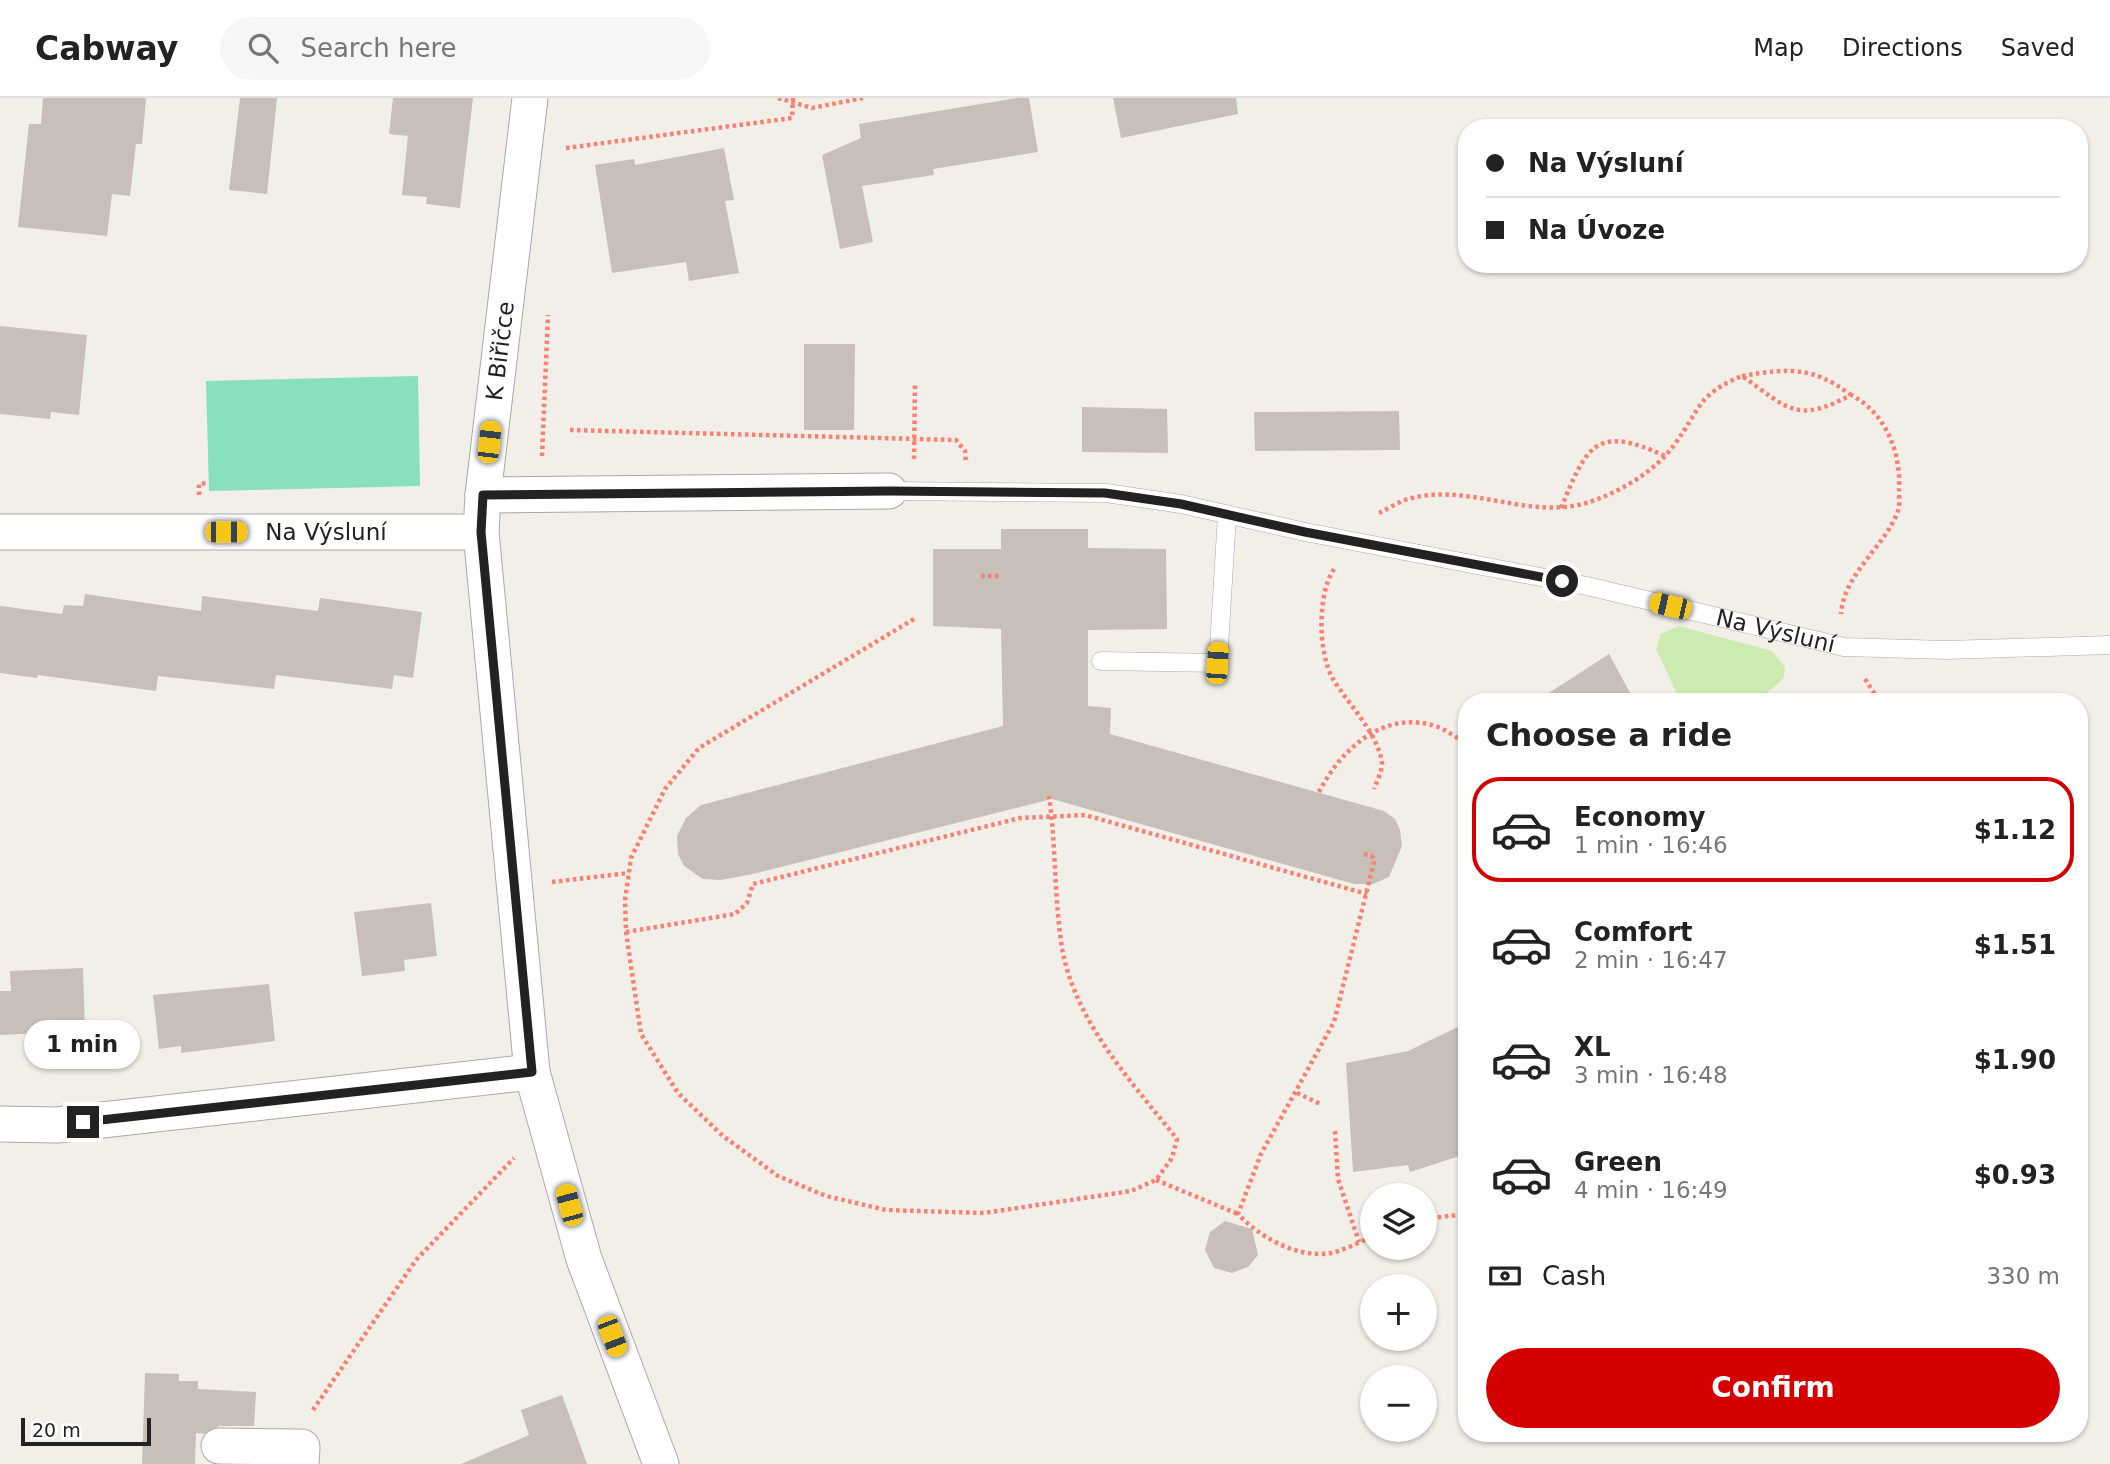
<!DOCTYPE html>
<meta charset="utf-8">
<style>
:root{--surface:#fff;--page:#f6f6f6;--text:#222;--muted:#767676;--line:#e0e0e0;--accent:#d40000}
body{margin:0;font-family:"DejaVu Sans",sans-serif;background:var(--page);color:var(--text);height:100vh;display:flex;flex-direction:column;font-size:26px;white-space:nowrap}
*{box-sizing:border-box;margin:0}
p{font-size:23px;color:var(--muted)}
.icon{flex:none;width:38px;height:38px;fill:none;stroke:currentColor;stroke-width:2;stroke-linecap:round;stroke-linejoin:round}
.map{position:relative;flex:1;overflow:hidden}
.details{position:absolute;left:1458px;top:595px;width:630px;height:749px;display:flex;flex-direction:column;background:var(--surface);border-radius:28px;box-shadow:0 2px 5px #0004}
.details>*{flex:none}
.hud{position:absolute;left:1458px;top:21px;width:630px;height:154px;border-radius:28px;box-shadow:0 2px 5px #0004;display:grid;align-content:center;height:154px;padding:0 28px;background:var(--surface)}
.fabs{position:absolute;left:1360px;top:1085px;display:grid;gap:14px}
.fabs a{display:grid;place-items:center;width:77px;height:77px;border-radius:50%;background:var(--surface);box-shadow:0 2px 5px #0004;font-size:35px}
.scale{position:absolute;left:21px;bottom:18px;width:130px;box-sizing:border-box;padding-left:7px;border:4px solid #222;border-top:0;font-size:19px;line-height:24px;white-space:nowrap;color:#222;-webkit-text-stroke:5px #fff;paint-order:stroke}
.end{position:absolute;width:32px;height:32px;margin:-16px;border:9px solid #222;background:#fff;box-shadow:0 0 0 4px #fff}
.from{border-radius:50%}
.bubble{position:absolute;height:49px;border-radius:24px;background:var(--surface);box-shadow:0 2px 5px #0004;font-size:23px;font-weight:700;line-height:49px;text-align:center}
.car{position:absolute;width:21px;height:42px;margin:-21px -10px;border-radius:9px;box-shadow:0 0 5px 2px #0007;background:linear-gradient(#f5c518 24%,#345 0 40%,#f5c518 0 76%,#345 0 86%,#f5c518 0)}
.hud b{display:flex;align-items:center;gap:24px;height:66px;font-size:26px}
.hud b+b{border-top:2px solid var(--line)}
.hud i{width:18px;height:18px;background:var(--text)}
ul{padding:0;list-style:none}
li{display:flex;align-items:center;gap:21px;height:105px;margin:0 14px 10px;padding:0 14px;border:4px solid transparent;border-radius:28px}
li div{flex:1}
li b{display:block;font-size:26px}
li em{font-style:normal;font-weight:700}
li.selected{border-color:var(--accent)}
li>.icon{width:63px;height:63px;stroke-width:1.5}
h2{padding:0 28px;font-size:32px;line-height:84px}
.pay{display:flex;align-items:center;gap:18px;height:77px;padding:0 28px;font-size:26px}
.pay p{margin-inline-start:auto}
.button{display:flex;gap:14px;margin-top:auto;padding:14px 28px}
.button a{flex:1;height:80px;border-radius:42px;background:var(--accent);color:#fff;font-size:28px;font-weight:700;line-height:80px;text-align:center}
header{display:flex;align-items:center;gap:42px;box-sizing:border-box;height:98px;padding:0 35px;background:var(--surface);border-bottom:2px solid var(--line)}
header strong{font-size:33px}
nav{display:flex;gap:38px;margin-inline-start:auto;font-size:24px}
.search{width:490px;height:63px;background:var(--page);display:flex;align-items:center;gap:18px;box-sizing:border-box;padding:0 24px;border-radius:38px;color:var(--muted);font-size:26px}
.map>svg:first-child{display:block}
.grass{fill:#cdebb0}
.pitch{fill:#88e0be}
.building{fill:#c7bfb8}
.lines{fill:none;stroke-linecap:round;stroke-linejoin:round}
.lane-casing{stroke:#a9a9a9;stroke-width:19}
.street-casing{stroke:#a9a9a9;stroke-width:37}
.path{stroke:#fa8072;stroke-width:4.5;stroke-dasharray:3.5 3.5;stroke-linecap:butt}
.lane{stroke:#fff;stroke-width:18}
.street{stroke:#fff;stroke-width:35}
.path-bridge{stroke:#fa8072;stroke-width:4.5;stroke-dasharray:3.5 3.5;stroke-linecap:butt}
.route{stroke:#222;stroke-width:9}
.labels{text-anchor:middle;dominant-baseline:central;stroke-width:6;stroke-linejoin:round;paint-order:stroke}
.street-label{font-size:23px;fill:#222;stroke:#fff}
</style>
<header>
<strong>Cabway</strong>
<div class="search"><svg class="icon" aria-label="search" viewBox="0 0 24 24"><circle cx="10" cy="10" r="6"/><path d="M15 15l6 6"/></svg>Search here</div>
<nav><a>Map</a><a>Directions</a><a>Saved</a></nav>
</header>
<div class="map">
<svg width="2110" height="1366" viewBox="0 0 2110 1366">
<rect width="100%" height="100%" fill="#f2efe9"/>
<path class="grass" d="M 1679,528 L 1772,553 L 1785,569 L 1784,580 L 1757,604 L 1687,604 L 1677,596 L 1656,551 L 1661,536 Z"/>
<path class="pitch" d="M 418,278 L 420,388 L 209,393 L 206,283 Z"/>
<path class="building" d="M 43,0 L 146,0 L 142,46 L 136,46 L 130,98 L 112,96 L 107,138 L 18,129 L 29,26 L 41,26 Z
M 240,0 L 277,0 L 267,96 L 229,92 Z
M 393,0 L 473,0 L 460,110 L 426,106 L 427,99 L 402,97 L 408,38 L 389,36 Z
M 1017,0 L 1029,0 L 1038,54 L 933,71 L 934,77 L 862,88 L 873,144 L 840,151 L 822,57 L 861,40 L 859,26 Z
M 1113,0 L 1236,0 L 1238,16 L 1121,40 Z
M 724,50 L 734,102 L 725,103 L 739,175 L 689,183 L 686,164 L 612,175 L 595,67 L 634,61 L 635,67 Z
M 0,228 L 87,237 L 79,317 L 51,314 L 50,321 L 0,316 Z
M 804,246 L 855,246 L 854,332 L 804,332 Z
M 1082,309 L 1167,311 L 1168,355 L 1082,354 Z
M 1399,313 L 1400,352 L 1255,353 L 1254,314 Z
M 1001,431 L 1088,431 L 1088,450 L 1166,451 L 1167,531 L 1088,532 L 1088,608 L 1111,610 L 1110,636 L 1384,713 L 1395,721 L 1400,732 L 1402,748 L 1389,779 L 1373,786 L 1354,786 L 1052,701 L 753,776 L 721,782 L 703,781 L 684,768 L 678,756 L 677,738 L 686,720 L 701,707 L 1003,628 L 1001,531 L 933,528 L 933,451 L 1001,451 Z
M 85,496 L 201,513 L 202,498 L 318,513 L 320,500 L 422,514 L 413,580 L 394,577 L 392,591 L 276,577 L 274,591 L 158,578 L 156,593 L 38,577 L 37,580 L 0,575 L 0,508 L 62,516 L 64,507 L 83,508 Z
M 1609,556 L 1635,604 L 1535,604 Z
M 431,805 L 437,858 L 404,862 L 405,873 L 362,878 L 354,814 Z
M 83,870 L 85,933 L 0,937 L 0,893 L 11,893 L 10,873 Z
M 269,886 L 275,943 L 181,955 L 181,948 L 159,951 L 153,897 Z
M 1466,925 L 1466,1056 L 1410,1074 L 1408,1067 L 1353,1074 L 1346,965 L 1408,953 Z
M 1225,1123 L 1252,1131 L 1258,1157 L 1248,1169 L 1232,1175 L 1214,1170 L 1205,1152 L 1210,1134 Z
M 145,1275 L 179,1276 L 179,1283 L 198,1283 L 198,1291 L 256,1294 L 254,1328 L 219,1328 L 204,1336 L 196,1335 L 195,1366 L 142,1366 Z
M 562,1297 L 587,1366 L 461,1366 L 529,1337 L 521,1312 Z"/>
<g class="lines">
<defs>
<g id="lane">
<path id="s1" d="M 889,393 L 1106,395 L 1181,406 L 1305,434 L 1587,488 L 1844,549 L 1947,552 L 2110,547"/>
<path d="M 1101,563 L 1218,565 L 1227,417"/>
</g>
<g id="street">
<path d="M 530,0 L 483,397 L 481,434 L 532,974 L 584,1161 L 661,1366"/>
<path d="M 483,397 L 889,393"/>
<path id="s2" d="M 0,434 L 481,434"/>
<path d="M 0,1026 L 57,1027 L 532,974"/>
<path d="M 219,1348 L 302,1349 L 301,1366"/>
</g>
</defs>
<use href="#lane" class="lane-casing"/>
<use href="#street" class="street-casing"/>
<path class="path" d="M 778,0 L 812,10 L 863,0
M 566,50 L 792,20 L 793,0
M 1742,278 C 1789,270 1812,268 1851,297
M 570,332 L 956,342 L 965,353 L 966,365
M 542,358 L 548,217
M 914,361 L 915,286
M 199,397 L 199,386 L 208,385
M 1561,410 C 1587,347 1596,326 1665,358
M 1379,415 C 1388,411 1398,404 1408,401 C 1467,384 1528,422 1586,405 C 1617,396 1656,373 1674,347 C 1701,311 1696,297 1742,278 C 1789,311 1796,326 1851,297 C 1886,315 1901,354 1899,392 C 1899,398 1900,407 1898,413 C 1885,449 1844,475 1841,516
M 1334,471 C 1317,496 1318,555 1333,581 C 1348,606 1378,635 1382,665 C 1382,674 1377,683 1374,691
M 981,478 L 1001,478
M 914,521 L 699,650 L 665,691 L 631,760 L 625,802 L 626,834 L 641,936 L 678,995 L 723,1038 L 778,1078 L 826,1098 L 886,1112 L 984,1115 L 1131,1093 L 1156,1082 L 1172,1060 L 1177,1041 C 1131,983 1071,920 1061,843 C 1054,795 1056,746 1049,698
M 1865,581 L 1880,604
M 1364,756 L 1373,759 L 1374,764 L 1334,924 L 1261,1056 L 1238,1116 C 1260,1139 1297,1161 1331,1155 C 1345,1152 1359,1144 1372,1139
M 552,784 L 629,775
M 626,834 L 735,816 L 747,805 L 753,786 L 1020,720 L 1085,717 L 1367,796
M 1297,995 L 1320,1006
M 1335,1033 L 1338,1081 L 1359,1144
M 1156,1082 L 1238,1116
M 1424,1121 L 1466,1116
M 313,1312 L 416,1162 L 514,1060"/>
<use href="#lane" class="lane"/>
<use href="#street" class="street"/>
<path class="path-bridge" d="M 1319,694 C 1341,651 1385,610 1438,629 C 1448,633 1457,640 1466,646"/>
</g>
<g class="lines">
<path class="route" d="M 83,1024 L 532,974 L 481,434 L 483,397 L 890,393 L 1105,395 L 1181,406 L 1305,434 L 1562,483"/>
</g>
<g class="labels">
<g class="street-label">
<text transform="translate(500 253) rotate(-83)">K Biřičce</text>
<text stroke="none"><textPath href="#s2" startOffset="326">Na Výsluní</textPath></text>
<text stroke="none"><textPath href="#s1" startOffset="901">Na Výsluní</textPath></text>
</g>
</g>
</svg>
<div class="fabs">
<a><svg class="icon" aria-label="layers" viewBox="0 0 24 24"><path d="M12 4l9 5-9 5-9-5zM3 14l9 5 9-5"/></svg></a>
<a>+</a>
<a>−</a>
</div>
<div class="scale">20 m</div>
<i class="end from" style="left:1562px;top:483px"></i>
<i class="end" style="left:83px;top:1024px"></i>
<div class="bubble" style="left:24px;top:922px;width:116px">1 min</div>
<i class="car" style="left:489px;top:344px;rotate:6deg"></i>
<i class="car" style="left:226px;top:434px;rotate:90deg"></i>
<i class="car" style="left:1670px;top:508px;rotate:283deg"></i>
<i class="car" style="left:1217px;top:565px;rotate:4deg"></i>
<i class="car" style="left:569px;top:1107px;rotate:345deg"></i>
<i class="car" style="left:612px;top:1238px;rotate:159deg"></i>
<div class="hud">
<b><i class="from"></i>Na Výsluní</b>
<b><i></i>Na Úvoze</b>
</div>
<section class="details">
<h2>Choose a ride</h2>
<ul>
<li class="selected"><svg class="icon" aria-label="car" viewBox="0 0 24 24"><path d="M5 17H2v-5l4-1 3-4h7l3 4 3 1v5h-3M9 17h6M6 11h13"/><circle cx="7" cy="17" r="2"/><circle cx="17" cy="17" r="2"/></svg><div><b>Economy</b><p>1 min · 16:46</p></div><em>$1.12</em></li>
<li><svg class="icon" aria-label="car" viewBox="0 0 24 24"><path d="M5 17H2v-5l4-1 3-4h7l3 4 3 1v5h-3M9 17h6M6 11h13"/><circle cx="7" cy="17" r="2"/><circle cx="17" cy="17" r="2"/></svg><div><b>Comfort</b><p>2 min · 16:47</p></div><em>$1.51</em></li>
<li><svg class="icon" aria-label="car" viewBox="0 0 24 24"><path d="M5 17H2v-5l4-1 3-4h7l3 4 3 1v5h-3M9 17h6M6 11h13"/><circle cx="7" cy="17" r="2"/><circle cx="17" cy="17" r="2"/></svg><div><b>XL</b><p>3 min · 16:48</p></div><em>$1.90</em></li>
<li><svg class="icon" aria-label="car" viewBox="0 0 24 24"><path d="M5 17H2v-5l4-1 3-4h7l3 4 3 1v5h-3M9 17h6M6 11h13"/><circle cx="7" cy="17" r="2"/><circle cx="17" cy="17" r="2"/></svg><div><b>Green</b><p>4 min · 16:49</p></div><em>$0.93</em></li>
</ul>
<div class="pay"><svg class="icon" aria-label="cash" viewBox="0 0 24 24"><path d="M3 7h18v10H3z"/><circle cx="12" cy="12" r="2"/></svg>Cash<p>330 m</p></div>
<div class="button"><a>Confirm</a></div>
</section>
</div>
